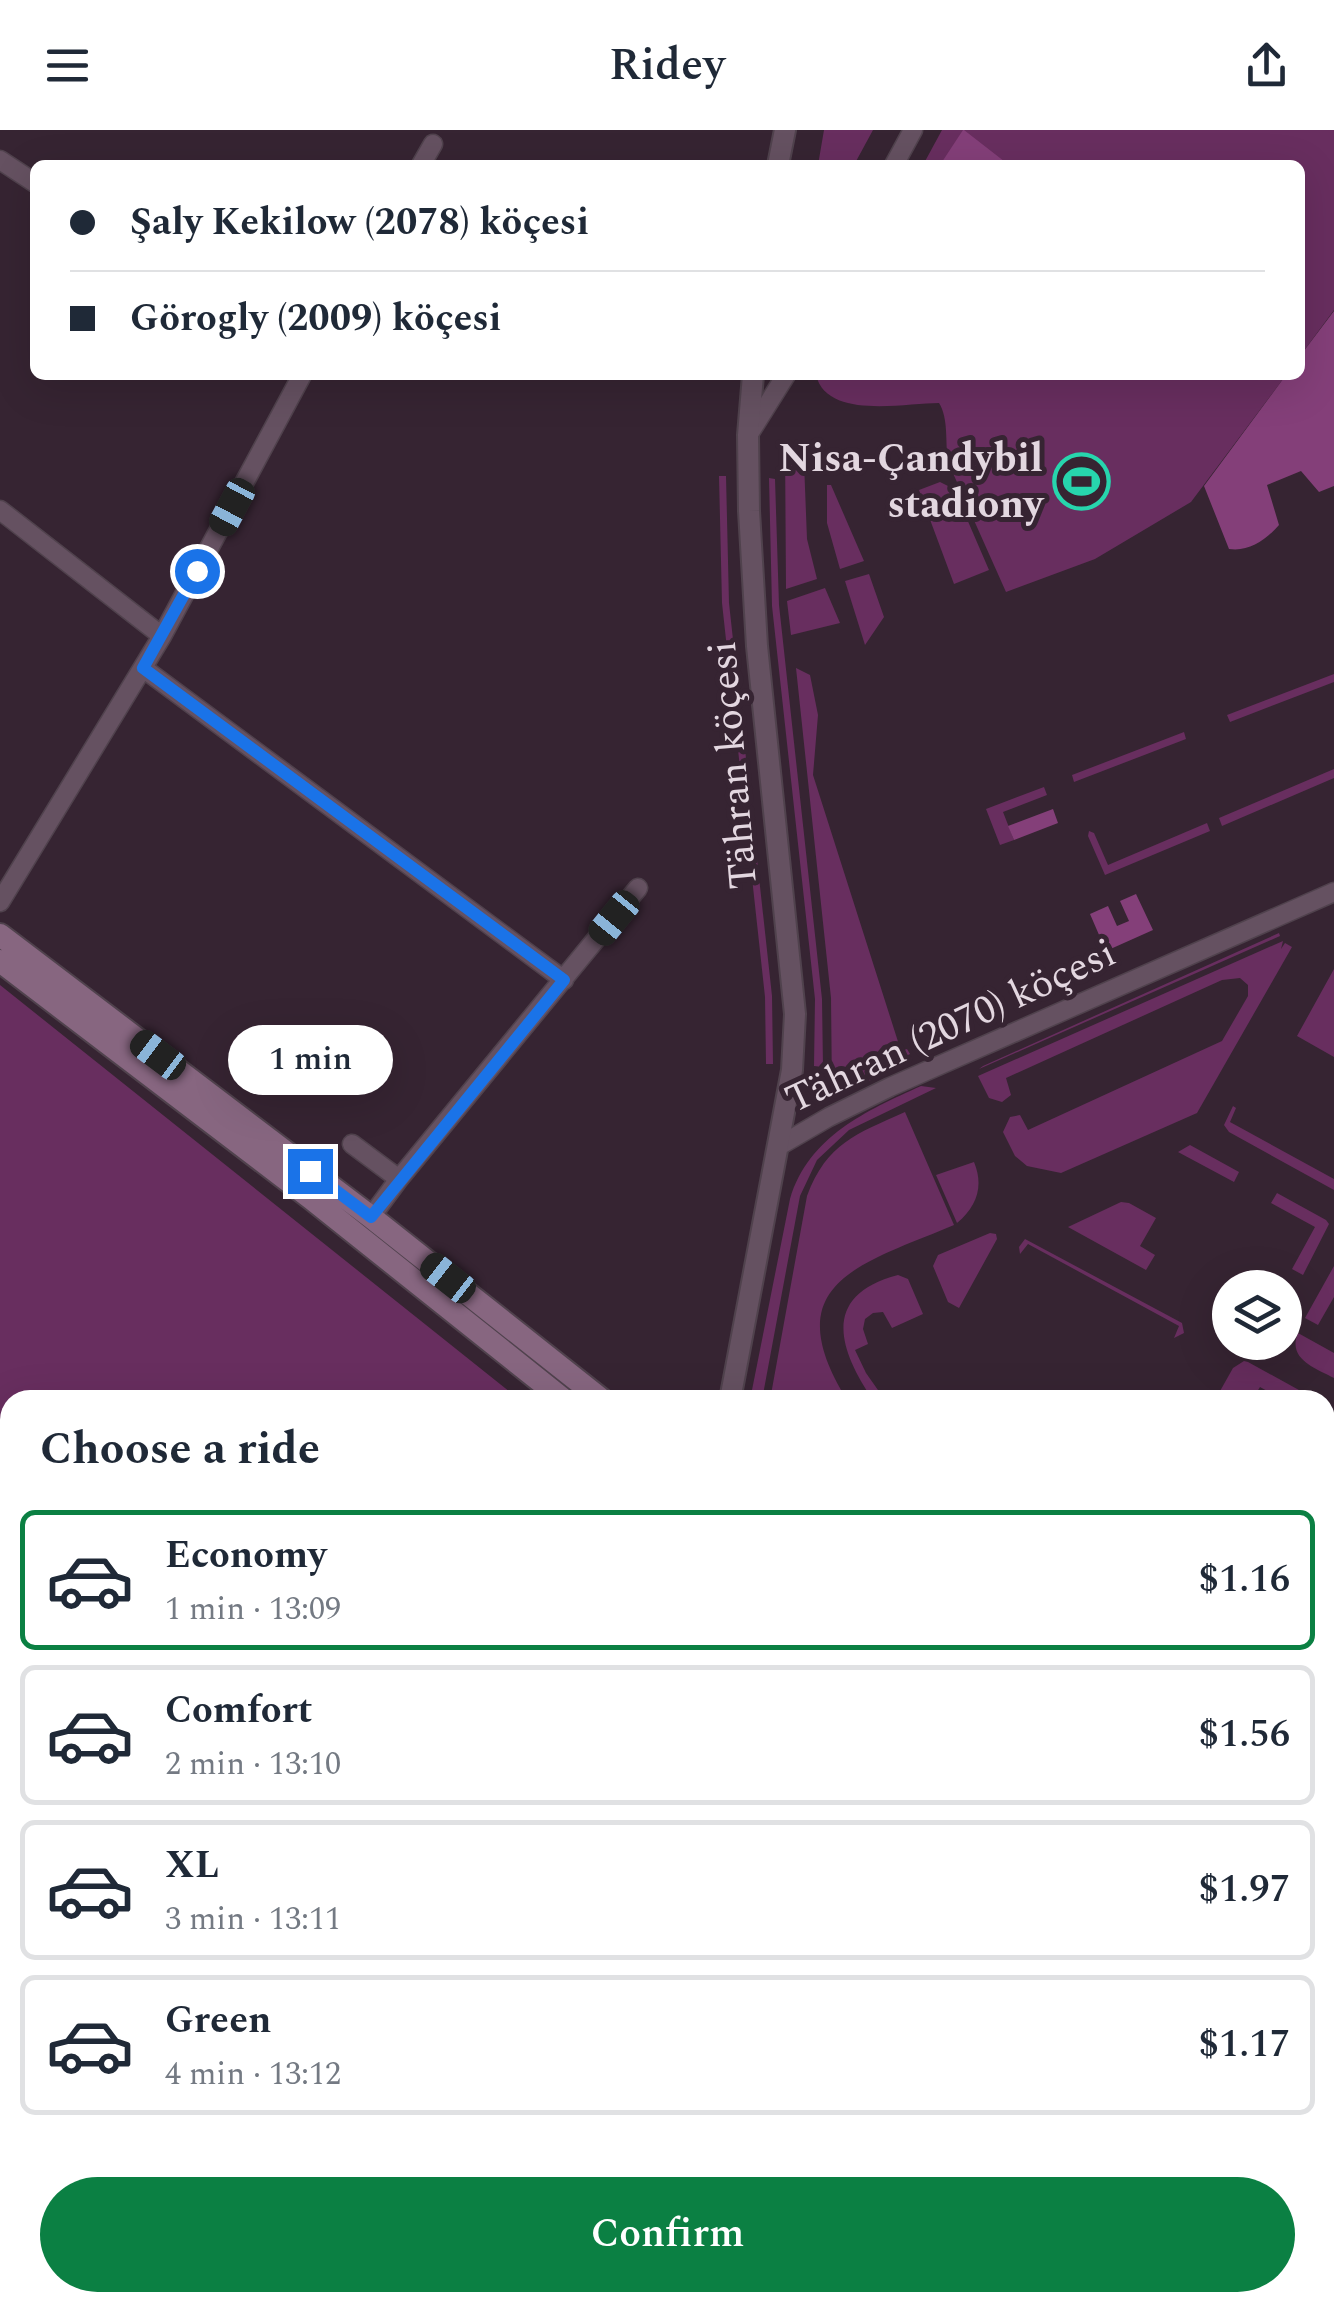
<!DOCTYPE html>
<meta charset="utf-8">
<style>
:root{--surface:#fff;--page:#f6f6f7;--text:#1f2937;--muted:#747a83;--line:#e0e1e3;--accent:#0b8043}
body{margin:0;font-family:Spectral,serif;background:var(--page);color:var(--text);height:100vh;display:flex;flex-direction:column;font-size:38px;white-space:nowrap}
*{box-sizing:border-box;margin:0}
p{font-size:32px;color:var(--muted)}
.icon{flex:none;width:55px;height:55px;fill:none;stroke:currentColor;stroke-width:2;stroke-linecap:round;stroke-linejoin:round}
.map{position:relative;flex:1;overflow:hidden}
.sheet{position:absolute;left:0px;top:1260px;width:1335px;height:922px;display:flex;flex-direction:column;background:var(--surface);border-radius:30px 30px 0 0;box-shadow:0 10px 40px #0002}
.sheet>*{flex:none}
.top-card{position:absolute;left:30px;top:30px;width:1275px;height:220px;border-radius:15px;box-shadow:0 10px 40px #0002;display:grid;align-content:center;height:220px;padding:0 40px;background:var(--surface)}
.tools{position:absolute;left:1212px;top:1140px;display:grid;gap:20px}
.tools a{display:grid;place-items:center;width:90px;height:90px;border-radius:50%;background:var(--surface);box-shadow:0 10px 40px #0002;font-size:50px}
.end{position:absolute;width:45px;height:45px;margin:-22px;border:12px solid #1a73e8;background:#fff;box-shadow:0 0 0 5px #fff}
.from{border-radius:50%}
.bubble{position:absolute;height:70px;border-radius:35px;background:var(--surface);box-shadow:0 10px 40px #0002;font-size:32px;font-weight:600;line-height:70px;text-align:center}
.car{position:absolute;width:30px;height:60px;margin:-30px -15px;border-radius:12px;box-shadow:0 0 8px 2px #0007;background:linear-gradient(#222 24%,#8ab4d8 0 40%,#222 0 76%,#8ab4d8 0 86%,#222 0)}
.top-card b{display:flex;align-items:center;gap:35px;height:95px;font-size:38px}
.top-card b+b{border-top:2px solid var(--line)}
.top-card i{width:25px;height:25px;background:var(--text)}
ul{padding:0;list-style:none}
li{display:flex;align-items:center;gap:30px;height:140px;margin:0 20px 15px;padding:0 20px;border:5px solid var(--line);border-radius:15px}
li div{flex:1}
li b{display:block;font-size:38px}
li em{font-style:normal;font-weight:600}
li.on{border-color:var(--accent)}
li>.icon{width:90px;height:90px;stroke-width:1.5}
h2{padding:0 40px;font-size:45px;line-height:120px}
.action{display:flex;gap:20px;margin-top:auto;padding:20px 40px}
.action a{flex:1;height:115px;border-radius:60px;background:var(--accent);color:#fff;font-size:40px;font-weight:600;line-height:115px;text-align:center}
header{display:flex;justify-content:space-between;align-items:center;height:130px;padding:0 40px;background:var(--surface);font-size:45px;font-weight:600}
.map>svg:first-child{display:block}
.green{fill:#682e5f}
.forest{fill:#843f79}
.lines{fill:none;stroke-linecap:round;stroke-linejoin:round}
.minor-casing{stroke:#50424d;stroke-width:21}
.tertiary-casing{stroke:#50424d;stroke-width:24}
.secondary-casing{stroke:#50424d;stroke-width:26}
.minor{stroke:#655161;stroke-width:18}
.tertiary{stroke:#655161;stroke-width:20}
.secondary{stroke:#876680;stroke-width:22}
.route{stroke:#1a73e8;stroke-width:12}
.labels{text-anchor:middle;dominant-baseline:central;stroke-width:10;stroke-linejoin:round;paint-order:stroke}
.poi-label{font-size:40px;font-weight:bold;fill:#e3d7e0;stroke:#362432;text-anchor:end}
.street-label{font-size:40px;fill:#e3d7e0;stroke:#362432}
</style>
<header><svg class="icon" aria-label="menu" viewBox="0 0 24 24"><path d="M4 6h16M4 12h16M4 18h16"/></svg>Ridey<svg class="icon" aria-label="share" viewBox="0 0 24 24"><path d="M12 15V3M7 8l5-5 5 5M5 13v7h14v-7"/></svg></header>
<div class="map">
<svg width="1334" height="2182" viewBox="0 0 1334 2182">
<rect width="100%" height="100%" fill="#362432"/>
<path class="green" d="M 824,0 L 873,0 L 854,35 L 818,35 Z
M 942,0 L 1334,0 L 1334,180 L 1300,226 L 1300,35 L 923,35 Z
M 816,245 L 1286,245 L 1191,372 L 1095,429 L 1006,462 L 948,332 C 945,313 949,289 939,273 C 904,273 827,290 816,245 Z
M 785,314 L 801,323 L 804,332 L 807,409 L 817,449 L 786,459 Z
M 719,346 L 726,346 L 729,473 L 772,866 L 773,934 L 766,934 L 765,867 L 722,473 Z
M 769,348 L 775,349 L 779,475 L 822,869 L 823,937 L 814,936 L 815,869 L 772,476 Z
M 940,352 L 954,359 L 989,440 L 954,454 L 919,360 Z
M 827,355 L 831,355 L 864,431 L 840,439 L 827,393 Z
M 869,444 L 884,487 L 865,515 L 845,451 Z
M 825,458 L 840,493 L 791,505 L 787,471 Z
M 796,538 L 810,545 L 818,585 L 813,645 L 901,921 L 907,919 L 910,924 L 893,933 L 911,927 L 912,931 L 836,966 L 832,963 L 831,868 Z
M 1334,544 L 1334,552 L 1230,592 L 1227,585 Z
M 1184,602 L 1186,609 L 1074,652 L 1072,645 Z
M 1334,639 L 1334,648 L 1222,696 L 1219,688 Z
M 1044,657 L 1047,665 L 1003,682 L 1014,710 L 1000,715 L 986,679 Z
M 1207,693 L 1210,701 L 1105,745 L 1088,706 L 1089,701 L 1094,703 L 1108,735 Z
M 1279,803 L 1280,806 L 979,939 L 983,936 Z
M 1283,811 L 1281,819 L 1285,813 L 1292,817 L 1197,983 L 1061,1043 L 1027,1036 L 1015,1026 L 1003,1002 L 1010,987 L 1020,985 L 1028,1000 L 1222,911 L 1248,866 L 1248,855 L 1240,848 L 1222,850 L 1006,948 L 1011,965 L 1002,972 L 989,968 L 978,946 Z
M 1334,839 L 1334,927 L 1297,906 Z
M 0,855 L 520,1270 L 10,1270 L 10,2172 L 547,2173 L 545,2182 L 0,2182 Z
M 921,956 L 936,958 L 849,1000 L 817,1030 L 800,1066 L 762,1270 L 750,1270 L 790,1069 C 809,1006 866,981 921,956 Z
M 1233,976 L 1236,978 L 1230,992 L 1334,1049 L 1334,1060 L 1229,1002 L 1224,995 Z
M 905,982 L 954,1095 C 862,1134 774,1152 847,1270 L 770,1270 L 807,1066 C 827,1013 856,1004 905,982 Z
M 1190,1015 L 1239,1042 L 1234,1052 L 1178,1022 Z
M 974,1032 C 984,1056 977,1076 957,1093 L 936,1045 Z
M 1277,1063 L 1326,1090 L 1329,1094 L 1303,1145 L 1292,1139 L 1315,1097 L 1271,1073 Z
M 1121,1072 L 1129,1073 L 1156,1088 L 1140,1116 L 1155,1125 L 1146,1140 L 1068,1097 Z
M 990,1103 L 996,1104 L 997,1109 L 959,1178 L 948,1172 L 933,1136 L 938,1125 Z
M 1025,1109 L 1182,1193 L 1184,1203 L 1174,1208 L 1179,1196 L 1028,1114 L 1020,1124 L 1019,1117 Z
M 1334,1136 L 1334,1167 L 1318,1195 L 1305,1188 Z
M 898,1145 L 908,1149 L 923,1184 L 892,1198 L 883,1182 L 873,1183 L 865,1189 L 863,1199 L 868,1214 L 855,1220 L 866,1243 L 885,1270 L 873,1270 C 838,1219 821,1165 898,1145 Z
M 1298,1203 L 1334,1223 L 1334,1248 C 1315,1238 1287,1229 1298,1203 Z
M 1244,1231 L 1248,1232 L 1317,1270 L 1283,1270 L 1260,1257 L 1252,1270 L 1215,1270 L 1233,1238 Z
M 1325,1568 L 1334,1573 L 1334,1625 L 1330,1633 L 1334,1650 L 1325,1645 Z"/>
<path class="forest" d="M 963,0 L 964,0 L 1009,35 L 940,35 Z
M 1334,181 L 1334,356 L 1319,362 L 1301,341 L 1267,355 L 1279,395 C 1266,410 1249,422 1229,419 L 1204,356 L 1286,245 L 1300,245 L 1300,226 Z
M 1053,679 L 1058,693 L 1014,710 L 1008,696 Z
M 1136,764 L 1153,800 L 1106,821 L 1090,784 L 1108,776 L 1117,796 L 1129,791 L 1120,771 Z"/>
<g class="lines">
<defs>
<path id="minor" d="M 0,30 L 35,53
M 421,35 L 433,14
M 894,35 L 913,0
M 749,304 L 786,245
M 0,380 L 162,506
M 143,538 L 564,850
M 0,772 L 162,506 L 302,245
M 352,1014 L 399,1049
M 779,1016 L 829,987 L 890,957 L 1334,762
M 371,1087 L 399,1049 L 638,758"/>
<path id="tertiary" d="M 778,35 L 785,0
M 730,1270 L 792,940 L 795,884 L 757,516 L 749,381 L 748,305 L 753,245
M 576,2182 L 578,2172
M 603,2182 L 604,2172"/>
<path id="secondary" d="M 0,805 L 371,1087 L 602,1270
M 0,831 L 312,1069 L 564,1270
M 1325,1696 L 1334,1701
M 1325,1719 L 1334,1723"/>
</defs>
<use href="#minor" class="minor-casing"/>
<use href="#tertiary" class="tertiary-casing"/>
<use href="#secondary" class="secondary-casing"/>
<use href="#minor" class="minor"/>
<use href="#tertiary" class="tertiary"/>
<use href="#secondary" class="secondary"/>
</g>
<g class="lines">
<path class="route" d="M 197,441 L 143,538 L 564,850 L 371,1087 L 310,1041"/>
</g>
<defs>
<symbol id="stadium-ring" viewBox="-11 -11 22 22"><circle r="9.5" fill="#362432" stroke="#27d5ad" stroke-width="1.5"/><path d="M0-5a6.5 5 0 1 0 0 10a6.5 5 0 1 0 0-10ZM-3.5-1.8h7v3.6h-7Z" fill="#27d5ad"/></symbol>
</defs>
<g fill-rule="evenodd">
<use href="#stadium-ring" x="1050" y="320" width="63" height="63"/>
</g>
<g class="labels">
<g class="poi-label">
<text x="1043" y="329">Nisa-Çandybil<tspan x="1043" dy="46">stadiony</tspan></text>
</g>
<g class="street-label">
<text transform="translate(734 635) rotate(-95)">Tähran köçesi</text>
<text transform="translate(951 897) rotate(-25)">Tähran (2070) köçesi</text>
</g>
</g>
</svg>
<div class="tools">
<a><svg class="icon" aria-label="layers" viewBox="0 0 24 24"><path d="M12 4l9 5-9 5-9-5zM3 14l9 5 9-5"/></svg></a>
</div>
<i class="end from" style="left:197px;top:441px"></i>
<i class="end" style="left:310px;top:1041px"></i>
<div class="bubble" style="left:228px;top:895px;width:165px">1 min</div>
<i class="car" style="left:232px;top:377px;rotate:208deg"></i>
<i class="car" style="left:614px;top:788px;rotate:219deg"></i>
<i class="car" style="left:158px;top:925px;rotate:307deg"></i>
<i class="car" style="left:448px;top:1148px;rotate:308deg"></i>
<div class="top-card">
<b><i class="from"></i>Şaly Kekilow (2078) köçesi</b>
<b><i></i>Görogly (2009) köçesi</b>
</div>
<section class="sheet">
<h2>Choose a ride</h2>
<ul>
<li class="on"><svg class="icon" aria-label="car" viewBox="0 0 24 24"><path d="M5 17H2v-5l4-1 3-4h7l3 4 3 1v5h-3M9 17h6M6 11h13"/><circle cx="7" cy="17" r="2"/><circle cx="17" cy="17" r="2"/></svg><div><b>Economy</b><p>1 min · 13:09</p></div><em>$1.16</em></li>
<li><svg class="icon" aria-label="car" viewBox="0 0 24 24"><path d="M5 17H2v-5l4-1 3-4h7l3 4 3 1v5h-3M9 17h6M6 11h13"/><circle cx="7" cy="17" r="2"/><circle cx="17" cy="17" r="2"/></svg><div><b>Comfort</b><p>2 min · 13:10</p></div><em>$1.56</em></li>
<li><svg class="icon" aria-label="car" viewBox="0 0 24 24"><path d="M5 17H2v-5l4-1 3-4h7l3 4 3 1v5h-3M9 17h6M6 11h13"/><circle cx="7" cy="17" r="2"/><circle cx="17" cy="17" r="2"/></svg><div><b>XL</b><p>3 min · 13:11</p></div><em>$1.97</em></li>
<li><svg class="icon" aria-label="car" viewBox="0 0 24 24"><path d="M5 17H2v-5l4-1 3-4h7l3 4 3 1v5h-3M9 17h6M6 11h13"/><circle cx="7" cy="17" r="2"/><circle cx="17" cy="17" r="2"/></svg><div><b>Green</b><p>4 min · 13:12</p></div><em>$1.17</em></li>
</ul>
<div class="action"><a>Confirm</a></div>
</section>
</div>
